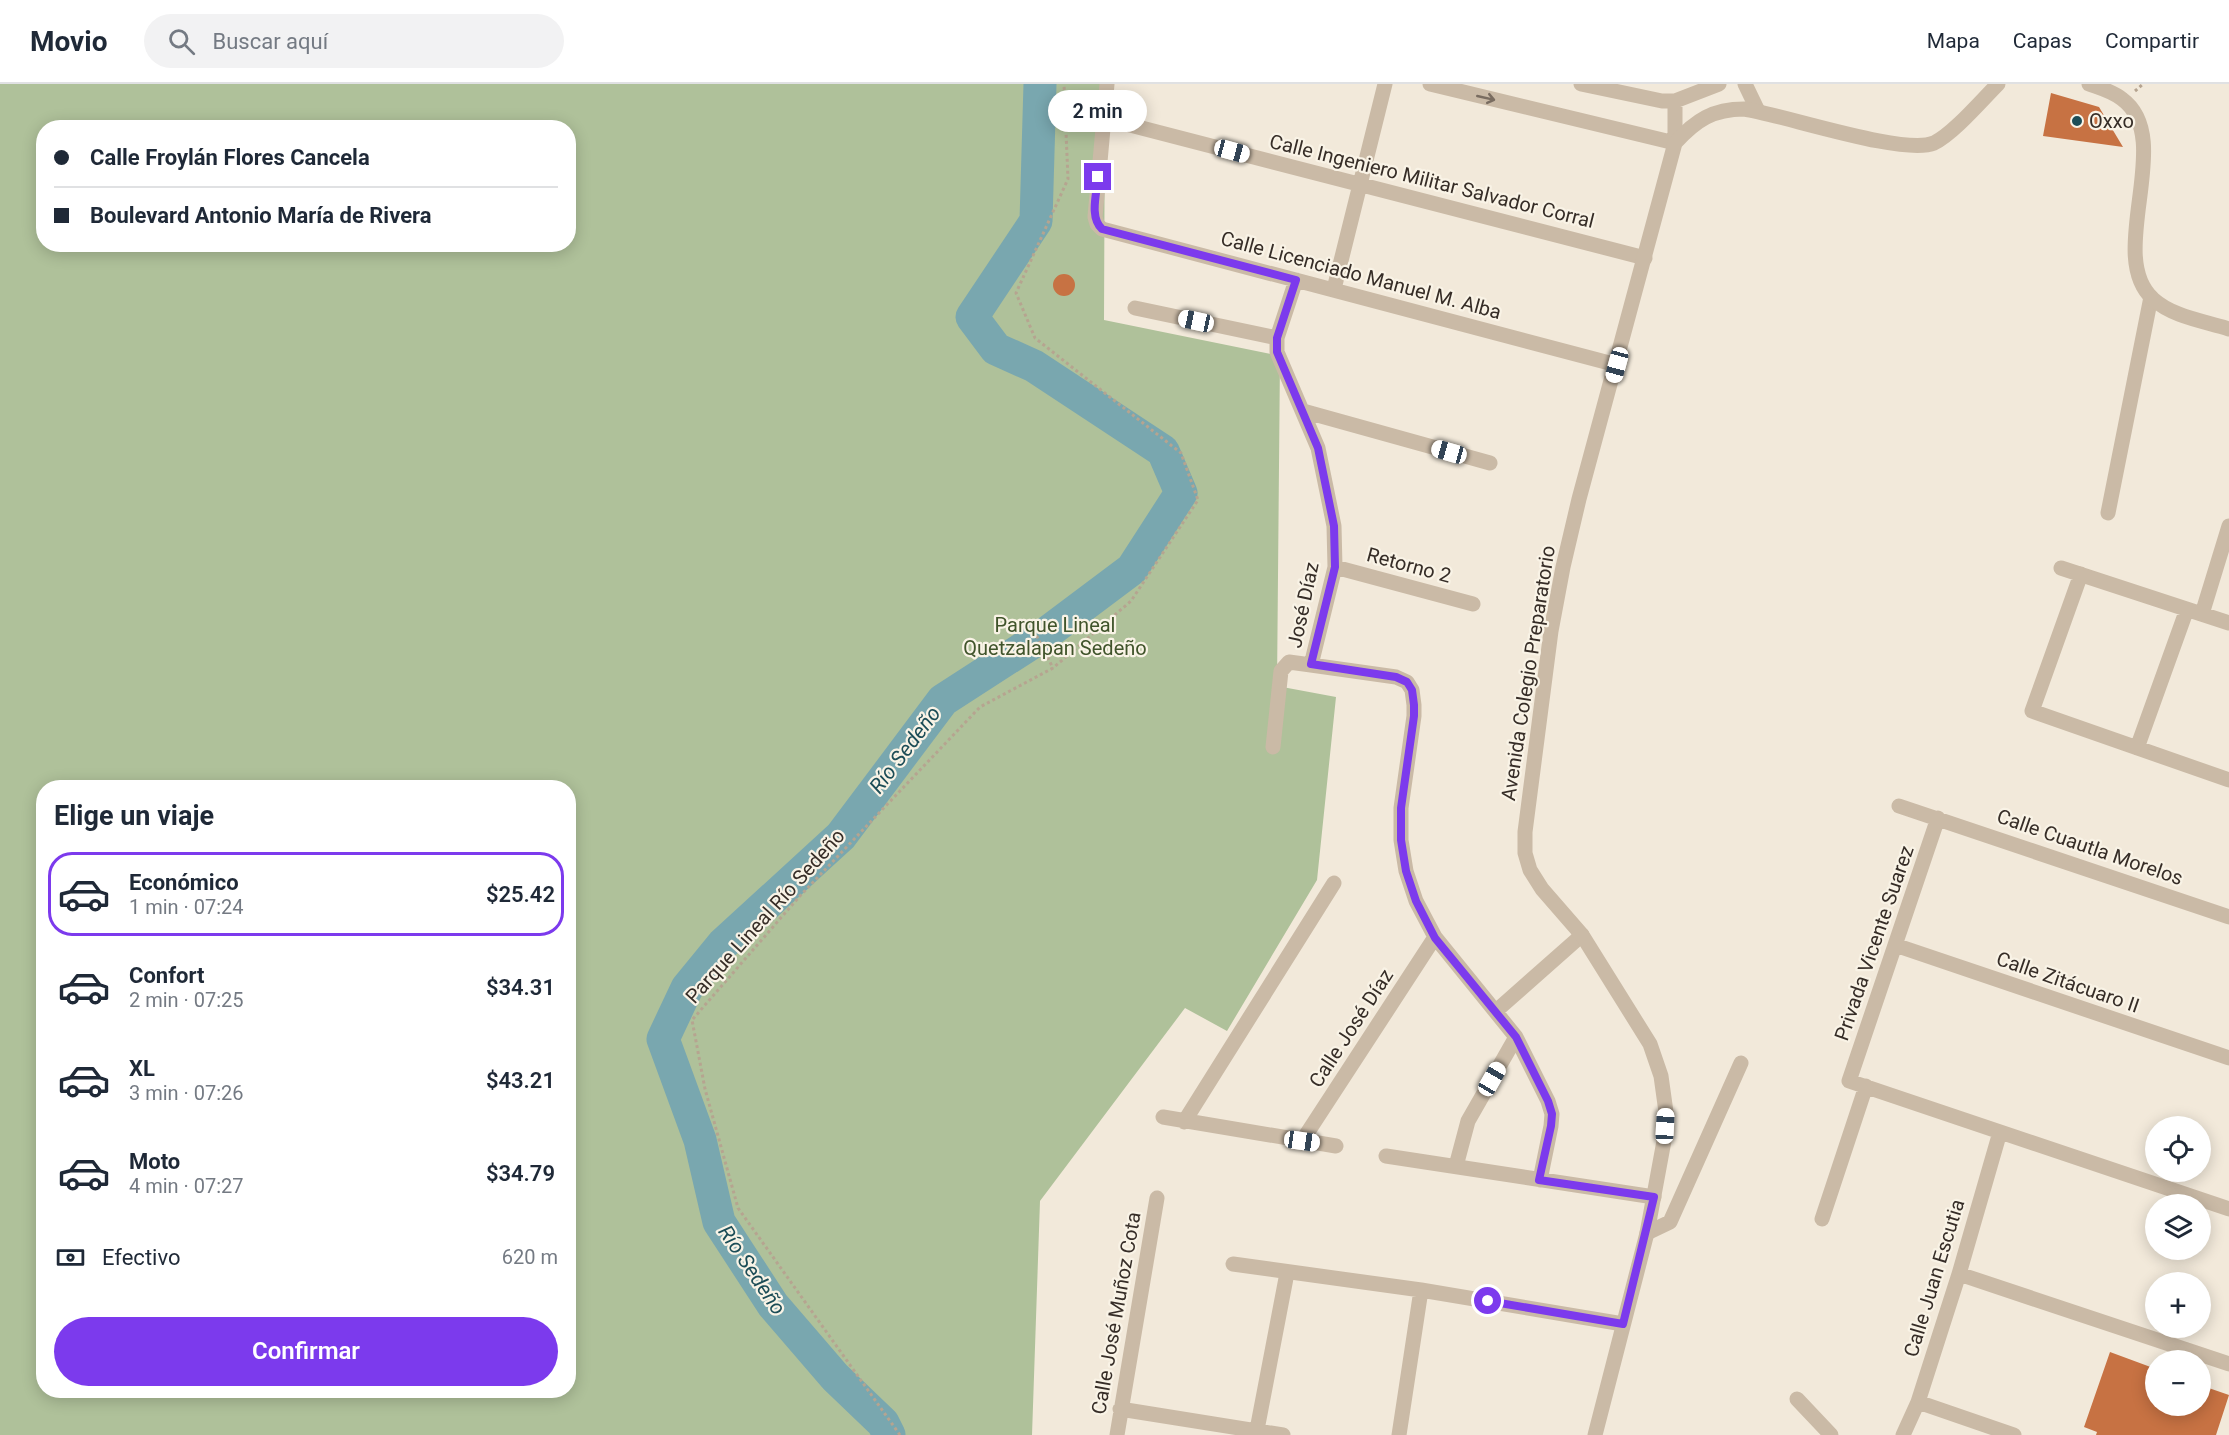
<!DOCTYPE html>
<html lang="es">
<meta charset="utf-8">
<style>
:root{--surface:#fff;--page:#f2f2f3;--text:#1f2937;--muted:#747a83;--line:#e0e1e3;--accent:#7c3aed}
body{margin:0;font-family:Roboto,sans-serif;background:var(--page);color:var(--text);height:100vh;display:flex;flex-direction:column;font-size:22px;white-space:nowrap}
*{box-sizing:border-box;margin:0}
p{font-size:20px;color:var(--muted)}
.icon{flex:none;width:33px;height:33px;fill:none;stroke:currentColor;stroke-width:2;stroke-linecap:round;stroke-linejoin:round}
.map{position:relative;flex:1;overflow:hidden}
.sheet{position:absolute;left:36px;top:696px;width:540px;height:618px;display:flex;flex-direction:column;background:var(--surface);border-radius:24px;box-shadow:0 3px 15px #0003}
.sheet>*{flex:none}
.banner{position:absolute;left:36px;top:36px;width:540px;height:132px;border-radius:24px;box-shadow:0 3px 15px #0003;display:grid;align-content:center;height:132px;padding:0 18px;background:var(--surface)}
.controls{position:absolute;left:2145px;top:1032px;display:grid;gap:12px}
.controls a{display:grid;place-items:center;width:66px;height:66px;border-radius:50%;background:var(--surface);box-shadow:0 3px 15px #0003;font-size:30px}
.end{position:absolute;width:27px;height:27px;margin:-14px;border:8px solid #7c3aed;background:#fff;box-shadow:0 0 0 3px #fff}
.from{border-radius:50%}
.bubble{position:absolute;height:42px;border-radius:21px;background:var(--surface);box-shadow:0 3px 15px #0003;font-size:20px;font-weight:600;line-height:42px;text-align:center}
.car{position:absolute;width:18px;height:36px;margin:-18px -9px;border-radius:8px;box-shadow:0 0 4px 2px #0007;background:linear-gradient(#fff 24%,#345 0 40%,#fff 0 76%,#345 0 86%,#fff 0)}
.banner b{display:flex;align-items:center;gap:21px;height:57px;font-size:22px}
.banner b+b{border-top:2px solid var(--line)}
.banner i{width:15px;height:15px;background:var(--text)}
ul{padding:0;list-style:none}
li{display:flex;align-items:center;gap:18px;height:84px;margin:0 12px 9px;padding:0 6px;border:3px solid transparent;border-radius:24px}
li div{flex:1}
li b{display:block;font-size:22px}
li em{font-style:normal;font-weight:600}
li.on{border-color:var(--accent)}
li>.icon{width:54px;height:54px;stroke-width:1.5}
h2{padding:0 18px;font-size:27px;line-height:72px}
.pay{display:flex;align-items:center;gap:15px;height:66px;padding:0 18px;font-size:22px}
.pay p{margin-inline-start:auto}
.cta{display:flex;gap:12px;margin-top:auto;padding:12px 18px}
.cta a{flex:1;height:69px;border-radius:36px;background:var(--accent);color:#fff;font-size:24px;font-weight:600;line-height:69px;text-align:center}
header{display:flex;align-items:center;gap:36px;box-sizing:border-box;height:84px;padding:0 30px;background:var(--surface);border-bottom:2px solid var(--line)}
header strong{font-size:28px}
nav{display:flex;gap:33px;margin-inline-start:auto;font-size:21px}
.search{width:420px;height:54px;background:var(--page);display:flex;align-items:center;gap:15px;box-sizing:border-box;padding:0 21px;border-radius:33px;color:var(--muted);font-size:22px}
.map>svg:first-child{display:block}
.green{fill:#afc19a;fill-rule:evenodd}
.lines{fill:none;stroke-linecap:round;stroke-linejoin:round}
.river{stroke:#79a7af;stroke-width:33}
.building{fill:#c77243}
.path{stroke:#b6a490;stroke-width:3;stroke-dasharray:3 3;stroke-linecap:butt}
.minor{stroke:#cabaa6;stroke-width:15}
.tertiary{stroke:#cabaa6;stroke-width:15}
.oneway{stroke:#796c60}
.route{stroke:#7c3aed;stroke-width:8}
.poi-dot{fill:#1c4d57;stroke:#f9f3e6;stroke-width:2}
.labels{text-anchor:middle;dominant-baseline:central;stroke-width:4.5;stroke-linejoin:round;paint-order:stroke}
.poi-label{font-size:20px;fill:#362d27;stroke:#f9f3e6;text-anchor:start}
.street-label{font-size:20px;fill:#362d27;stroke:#f9f3e6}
.park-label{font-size:20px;fill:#40542b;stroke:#f9f3e6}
.water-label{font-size:21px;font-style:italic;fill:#1c4d57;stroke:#f9f3e6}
</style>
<header>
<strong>Movio</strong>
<div class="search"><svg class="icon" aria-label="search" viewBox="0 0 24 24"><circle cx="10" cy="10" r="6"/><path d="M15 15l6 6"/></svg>Buscar aquí</div>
<nav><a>Mapa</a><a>Capas</a><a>Compartir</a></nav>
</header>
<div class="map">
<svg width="2229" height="1351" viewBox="0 0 2229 1351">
<rect width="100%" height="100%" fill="#f2e9da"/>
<path class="green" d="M 0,0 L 1105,0 L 1104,236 L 1280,272 L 1277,602 L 1336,613 L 1317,796 L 1227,947 L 1185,924 L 1040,1117 L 1032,1351 L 0,1351 ZM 44,44 L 568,44 L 568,160 L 44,160 ZM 44,704 L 568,704 L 568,1306 L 44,1306 Z"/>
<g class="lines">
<path class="river" d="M 889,1351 L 883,1339 L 835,1293 L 773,1221 L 719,1138 L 700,1056 L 663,955 L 687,904 L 723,860 L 841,752 L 943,616 L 1044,551 L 1132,485 L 1181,409 L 1163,367 L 1034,282 L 996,265 L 972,233 L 1036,137 L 1040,0"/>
</g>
<path class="building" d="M 2051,9 L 2099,23 L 2123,63 L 2043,52 Z
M1053 201a11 11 0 1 1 22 0a11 11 0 1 1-22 0Z
M 2110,1268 L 2156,1285 L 2156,1322 L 2200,1322 L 2200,1301 L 2229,1311 L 2216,1351 L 2096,1351 L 2097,1348 L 2084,1343 Z"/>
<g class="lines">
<path class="path" d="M 2135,7 L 2143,0
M 1065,28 L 1087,31
M 1031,541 L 1053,584
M 900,1351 L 738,1124 L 705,1005 L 692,936 L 799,813 L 980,623 L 1053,584 L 1131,517 L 1198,416 L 1181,369 L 1035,254 L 1016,209 L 1068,95 L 1064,0"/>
<path class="minor" d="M 1107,0 L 1095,133 L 1097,140 L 1102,145 L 1617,281
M 1430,0 L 1675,59 L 1675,17
M 1581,0 L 1662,17 L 1675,17 L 1719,0
M 1745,0 L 1758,27
M 1103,34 L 1645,174
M 1296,196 L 1277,254 L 1277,268 L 1318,364 L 1334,442 L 1335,483 L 1311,581 L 1396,593 L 1407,598 L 1412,606 L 1414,621 L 1414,632 L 1401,724 L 1401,756 L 1406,787 L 1416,817 L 1435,853 L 1516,953 L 1548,1017 L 1552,1030 L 1551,1042 L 1540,1096
M 1334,205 L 1385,0
M 1135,224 L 1277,254
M 1303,327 L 1490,379
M 2108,429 L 2151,213
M 1335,483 L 1473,520
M 2061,484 L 2229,539
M 2081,490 L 2032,627 L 2229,696
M 2202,530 L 2229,442
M 1273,663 L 1281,587 L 1289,578 L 1311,581
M 2137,664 L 2187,525
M 1899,722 L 2229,833
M 1938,734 L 1849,997 L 2229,1125
M 1895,861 L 2229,974
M 1496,927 L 1582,851
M 1163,1033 L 1336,1062
M 1184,1038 L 1334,799
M 1302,1057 L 1435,853
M 1386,1072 L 1654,1113
M 1456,1082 L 1468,1037 L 1516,953
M 1822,1135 L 1866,1002
M 1647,1149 L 1670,1138 L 1741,979
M 1233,1180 L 1421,1206 L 1623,1240
M 1959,1190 L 2229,1280
M 1797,1315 L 1831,1351
M 1918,1318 L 2014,1351
M 1120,1325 L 1283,1351
M 1117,1351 L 1157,1114
M 1256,1351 L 1287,1189
M 1399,1351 L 1421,1206
M 1903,1351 L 1918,1318 L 1959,1190 L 2000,1048"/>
<path class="tertiary" d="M 2089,0 C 2100,4 2112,7 2122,15 C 2177,55 2104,171 2153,215 C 2173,233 2204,237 2229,245
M 1595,1351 L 1647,1149 L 1664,1057 L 1666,1028 L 1661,992 L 1650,960 L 1582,851 L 1542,805 L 1530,786 L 1525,769 L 1525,748 L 1551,547 L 1563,483 L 1579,415 L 1675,59 C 1696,36 1713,25 1744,25 C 1784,31 1904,72 1934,59 C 1953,50 1982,16 1998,0"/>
</g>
<defs><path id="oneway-shaft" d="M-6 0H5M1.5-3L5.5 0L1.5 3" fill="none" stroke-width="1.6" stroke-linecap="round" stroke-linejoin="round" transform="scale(1.5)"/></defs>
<use class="oneway" href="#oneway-shaft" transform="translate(1486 14) rotate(13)"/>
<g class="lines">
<path class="route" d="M 1098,93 C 1097,109 1089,133 1102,145 L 1296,196 L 1277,254 L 1277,268 L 1318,364 L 1334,442 L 1335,483 L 1311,580 L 1396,593 L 1407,598 L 1412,606 L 1414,621 L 1414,632 L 1401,724 L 1401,756 L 1406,787 L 1416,817 L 1435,854 L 1516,953 L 1548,1017 L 1552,1030 L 1551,1042 L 1539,1096 L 1654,1113 L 1623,1240 L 1488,1217"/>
</g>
<circle class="poi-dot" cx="2077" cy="37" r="6"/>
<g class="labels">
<g class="poi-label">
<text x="2089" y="37">Oxxo</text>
</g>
<g class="street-label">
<text transform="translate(1432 97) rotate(14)">Calle Ingeniero Militar Salvador Corral</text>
<text transform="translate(1361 191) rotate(15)">Calle Licenciado Manuel M. Alba</text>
<text transform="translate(1409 481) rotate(15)">Retorno 2</text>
<text transform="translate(1303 521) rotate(-78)">José Díaz</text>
<text transform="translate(1528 589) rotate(-81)">Avenida Colegio Preparatorio</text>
<text transform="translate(2090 763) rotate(19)">Calle Cuautla Morelos</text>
<text transform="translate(765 832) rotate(-48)">Parque Lineal Río Sedeño</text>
<text transform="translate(1874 859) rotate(-71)">Privada Vicente Suarez</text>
<text transform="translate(2068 898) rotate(19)">Calle Zitácuaro II</text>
<text transform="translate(1351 944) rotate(-57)">Calle José Díaz</text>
<text transform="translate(1934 1194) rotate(-73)">Calle Juan Escutia</text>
<text transform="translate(1116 1229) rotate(-80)">Calle José Muñoz Cota</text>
</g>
<g class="park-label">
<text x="1055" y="541">Parque Lineal<tspan x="1055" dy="23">Quetzalapan Sedeño</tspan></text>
</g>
<g class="water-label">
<text transform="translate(905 666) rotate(-53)">Río Sedeño</text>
<text transform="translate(752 1186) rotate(56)">Río Sedeño</text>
</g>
</g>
</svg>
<div class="controls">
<a><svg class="icon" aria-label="locate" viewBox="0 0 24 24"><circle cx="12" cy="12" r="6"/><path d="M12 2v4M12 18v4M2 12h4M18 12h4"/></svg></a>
<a><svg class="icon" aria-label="layers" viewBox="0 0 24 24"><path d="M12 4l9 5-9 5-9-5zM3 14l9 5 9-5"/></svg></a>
<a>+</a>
<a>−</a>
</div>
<i class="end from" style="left:1488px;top:1217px"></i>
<i class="end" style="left:1098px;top:93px"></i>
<div class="bubble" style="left:1048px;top:6px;width:99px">2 min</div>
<i class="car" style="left:1232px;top:67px;rotate:105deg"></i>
<i class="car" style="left:1196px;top:237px;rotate:282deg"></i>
<i class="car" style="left:1617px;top:281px;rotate:195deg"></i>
<i class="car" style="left:1449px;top:368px;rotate:286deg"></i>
<i class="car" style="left:1492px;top:995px;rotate:30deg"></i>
<i class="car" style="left:1665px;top:1042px;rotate:3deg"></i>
<i class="car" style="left:1302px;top:1057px;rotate:98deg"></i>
<div class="banner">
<b><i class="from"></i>Calle Froylán Flores Cancela</b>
<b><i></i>Boulevard Antonio María de Rivera</b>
</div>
<section class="sheet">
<h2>Elige un viaje</h2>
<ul>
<li class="on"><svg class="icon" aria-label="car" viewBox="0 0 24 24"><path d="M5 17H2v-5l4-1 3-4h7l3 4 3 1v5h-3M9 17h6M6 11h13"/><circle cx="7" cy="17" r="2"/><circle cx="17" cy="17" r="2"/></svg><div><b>Económico</b><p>1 min · 07:24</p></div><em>$25.42</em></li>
<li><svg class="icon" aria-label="car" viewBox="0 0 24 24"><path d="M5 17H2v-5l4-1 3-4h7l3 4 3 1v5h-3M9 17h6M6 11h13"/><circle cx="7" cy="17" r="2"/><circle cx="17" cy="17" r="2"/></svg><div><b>Confort</b><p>2 min · 07:25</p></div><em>$34.31</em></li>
<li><svg class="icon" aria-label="car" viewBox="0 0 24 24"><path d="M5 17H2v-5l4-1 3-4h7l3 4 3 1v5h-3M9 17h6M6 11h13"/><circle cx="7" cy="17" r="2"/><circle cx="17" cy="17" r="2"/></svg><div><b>XL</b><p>3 min · 07:26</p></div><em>$43.21</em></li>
<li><svg class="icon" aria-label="car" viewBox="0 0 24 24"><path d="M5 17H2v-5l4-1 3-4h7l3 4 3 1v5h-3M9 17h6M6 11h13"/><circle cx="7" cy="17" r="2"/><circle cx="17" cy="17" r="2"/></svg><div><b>Moto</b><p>4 min · 07:27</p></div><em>$34.79</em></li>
</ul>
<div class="pay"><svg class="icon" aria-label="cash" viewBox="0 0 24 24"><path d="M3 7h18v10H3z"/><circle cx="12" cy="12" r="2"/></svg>Efectivo<p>620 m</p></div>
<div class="cta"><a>Confirmar</a></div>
</section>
</div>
